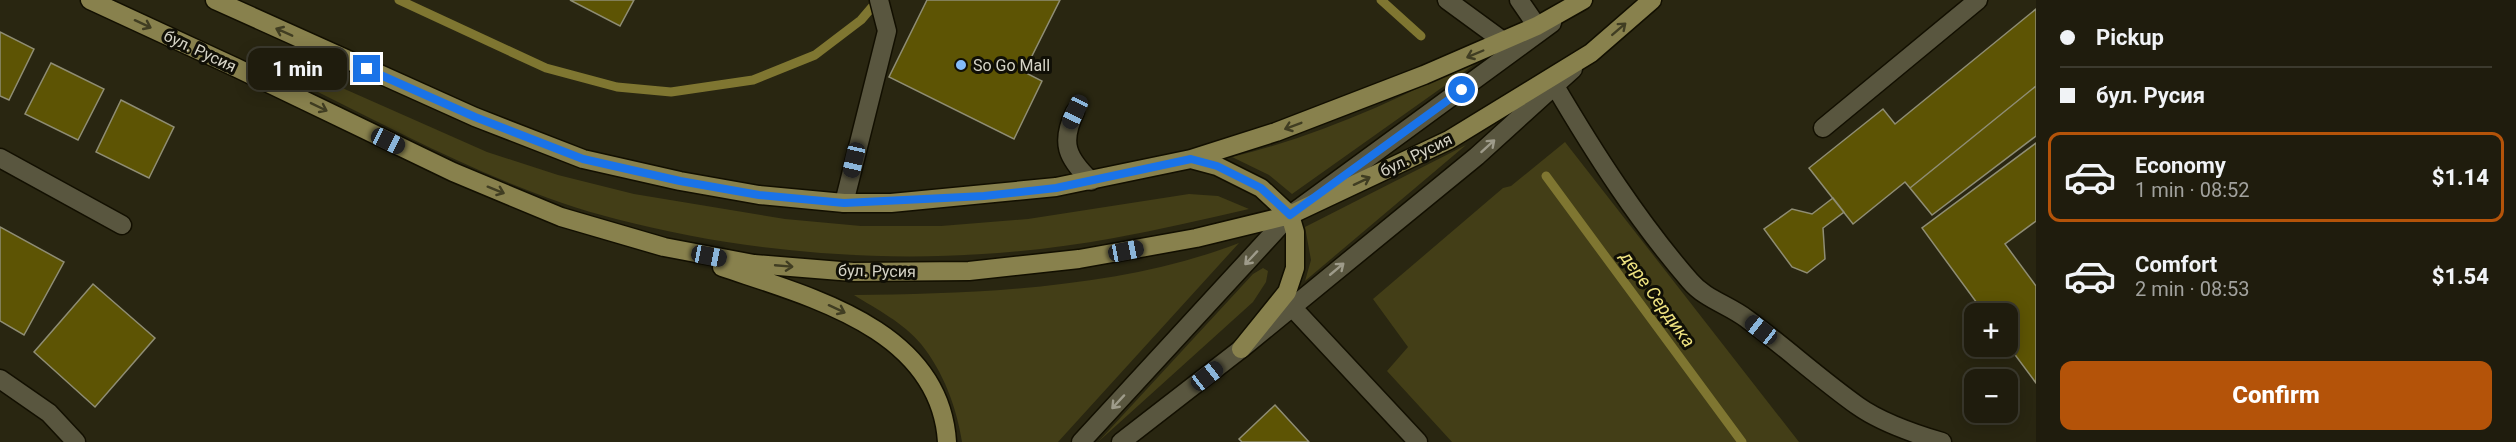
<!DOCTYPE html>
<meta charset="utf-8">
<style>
:root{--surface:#1f1c0d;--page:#2c291b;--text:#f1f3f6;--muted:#a1a19d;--line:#3c3a2e;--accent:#b45309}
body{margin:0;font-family:Roboto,sans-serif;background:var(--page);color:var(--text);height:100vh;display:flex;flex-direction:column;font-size:22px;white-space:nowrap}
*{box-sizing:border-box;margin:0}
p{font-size:20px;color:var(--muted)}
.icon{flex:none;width:33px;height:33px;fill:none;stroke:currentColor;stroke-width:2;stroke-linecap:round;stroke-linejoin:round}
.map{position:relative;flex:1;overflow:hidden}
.side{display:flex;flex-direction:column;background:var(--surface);width:480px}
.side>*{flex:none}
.banner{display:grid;align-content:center;height:132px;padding:0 24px;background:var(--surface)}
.controls{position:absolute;left:1964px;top:303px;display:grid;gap:12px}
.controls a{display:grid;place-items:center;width:54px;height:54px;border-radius:12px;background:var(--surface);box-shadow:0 3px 15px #0003,0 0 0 2px var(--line);font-size:30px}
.end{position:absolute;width:27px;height:27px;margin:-14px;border:8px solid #1a73e8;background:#fff;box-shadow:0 0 0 3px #fff}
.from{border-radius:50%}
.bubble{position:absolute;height:42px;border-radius:12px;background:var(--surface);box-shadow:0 3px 15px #0003,0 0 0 2px var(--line);font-size:20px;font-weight:800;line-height:42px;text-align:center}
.car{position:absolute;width:18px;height:36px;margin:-18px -9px;border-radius:8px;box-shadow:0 0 4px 2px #0007;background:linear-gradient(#222 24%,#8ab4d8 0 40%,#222 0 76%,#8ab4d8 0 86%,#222 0)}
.banner b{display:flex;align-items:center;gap:21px;height:57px;font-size:22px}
.banner b+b{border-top:2px solid var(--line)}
.banner i{width:15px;height:15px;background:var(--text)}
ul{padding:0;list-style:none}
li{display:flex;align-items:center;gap:18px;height:90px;margin:0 12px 9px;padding:0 12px;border:3px solid transparent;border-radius:12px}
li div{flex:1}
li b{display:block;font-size:22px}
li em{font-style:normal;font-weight:800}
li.current{border-color:var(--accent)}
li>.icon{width:54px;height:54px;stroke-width:1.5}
.primary-button{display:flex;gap:12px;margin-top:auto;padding:12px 24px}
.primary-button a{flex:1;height:69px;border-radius:12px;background:var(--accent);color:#fff;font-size:24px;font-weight:800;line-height:69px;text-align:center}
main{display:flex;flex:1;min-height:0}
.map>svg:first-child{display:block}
.green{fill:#433e17}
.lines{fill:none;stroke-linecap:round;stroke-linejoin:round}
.stream{stroke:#7f7631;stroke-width:9}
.building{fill:#5d5404;stroke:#8f8d74;stroke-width:1.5}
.minor-casing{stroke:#120f00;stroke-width:21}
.major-casing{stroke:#120f00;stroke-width:21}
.minor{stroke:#59563f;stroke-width:18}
.major{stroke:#88814d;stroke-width:18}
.oneway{stroke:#403d22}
.oneway2{stroke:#9e9b8a}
.route{stroke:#1a73e8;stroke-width:8}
.poi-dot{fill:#83bcfb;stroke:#100f06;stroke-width:2}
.labels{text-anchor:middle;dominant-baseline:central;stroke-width:6;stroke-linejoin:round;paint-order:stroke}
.street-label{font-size:16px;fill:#d6d4c7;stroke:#100f06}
.poi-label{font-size:16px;fill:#d6d4c7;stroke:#100f06;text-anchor:start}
.water-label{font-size:18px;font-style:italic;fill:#f0e481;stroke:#100f06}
</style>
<main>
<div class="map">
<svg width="2036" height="442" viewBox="0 0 2036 442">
<rect width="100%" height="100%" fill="#292611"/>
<path class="green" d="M 1477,58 L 1480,59 L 1478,62 L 1292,194 L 1269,175 L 1232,157 C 1318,136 1399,100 1477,58 Z
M 322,79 L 487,152 L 558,175 L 634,194 L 785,219 L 861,226 L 941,226 L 1028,219 L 1189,194 L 1218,196 L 1249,209 C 1204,219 1159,230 1114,238 C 950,268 778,261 616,219 C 507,191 405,135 304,85 Z
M 1565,142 L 1799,442 L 1452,442 L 1387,371 L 1408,347 L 1373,299 L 1503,188 L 1511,186 Z
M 1466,145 L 1305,281 L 1311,260 L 1305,227 Z
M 1239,243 L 1058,442 L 962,442 C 957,408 943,371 921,344 C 904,323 876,309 854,295 C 977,294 1123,288 1239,243 Z
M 1263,268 L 1268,271 L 1266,282 L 1253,302 L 1098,442 L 1253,274 Z"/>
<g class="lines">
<path class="stream" d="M 399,0 L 546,68 L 617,87 L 671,92 L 753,80 L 815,55 L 861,20 L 878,0
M 1381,0 L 1421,36
M 1546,176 L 1742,442"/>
</g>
<path class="building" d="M 570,0 L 634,0 L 620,26 Z
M 927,0 L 1060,0 L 1024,72 L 1042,81 L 1014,139 L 889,77 Z
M 2036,9 L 2036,86 L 1910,188 L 1905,182 L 1853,224 L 1809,168 L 1883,109 L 1895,124 Z
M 0,32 L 34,49 L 9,100 L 0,96 Z
M 51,63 L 104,89 L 78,140 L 25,114 Z
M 2036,86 L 2036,136 L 1932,215 L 1910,188 Z
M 121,100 L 174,127 L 149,178 L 96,152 Z
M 2036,143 L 2036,221 L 2005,244 L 2036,286 L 2036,383 L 2007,344 L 2007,314 L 1985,314 L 1922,228 Z
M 1833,198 L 1844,212 L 1823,228 L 1825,259 L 1807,273 L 1792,267 L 1764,229 L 1792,209 L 1812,214 Z
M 0,227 L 64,262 L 24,335 L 0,321 Z
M 93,284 L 155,338 L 95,407 L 34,352 Z
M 1275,405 L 1309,442 L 1242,442 L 1239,439 Z"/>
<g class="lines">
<defs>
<path id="minor" d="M 1447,0 L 1503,41
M 1519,0 L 1537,26
M 1555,86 C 1595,154 1638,221 1690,281 C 1705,299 1729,305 1747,319 C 1785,347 1820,379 1858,406 C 1882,423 1915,434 1942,442
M 1075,112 C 1060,143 1067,158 1091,181
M 1823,128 L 1978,0
M 0,158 L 122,225
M 844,203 L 887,31 L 879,0
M 1292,307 L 1418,442
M 0,379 L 49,413 L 76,442
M 1081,442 L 1290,215 L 1552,23
M 1121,442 L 1241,349 L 1477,156 L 1573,69"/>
<path id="major" d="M 90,0 L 237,68 L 453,172 L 561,217 L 664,247 L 754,264 L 853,272 L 969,271 L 1079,259 L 1196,238 L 1290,215 L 1449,140 L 1591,53 L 1652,0
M 215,0 L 475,117 L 583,159 L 680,181 L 759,195 L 844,203 L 891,203 L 1056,187 L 1191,159 L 1276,132 L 1424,75 L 1537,26 L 1583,0
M 1191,159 L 1217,166 L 1261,188 L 1290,215 L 1295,232 L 1295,268 L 1287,292 L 1241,349
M 722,267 C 810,297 940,329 947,442"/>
</defs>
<use href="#minor" class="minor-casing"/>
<use href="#major" class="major-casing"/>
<use href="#minor" class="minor"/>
<use href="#major" class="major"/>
</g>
<defs><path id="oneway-shaft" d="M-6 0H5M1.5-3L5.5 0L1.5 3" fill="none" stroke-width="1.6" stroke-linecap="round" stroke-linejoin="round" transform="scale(1.5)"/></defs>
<g class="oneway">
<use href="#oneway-shaft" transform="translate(143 24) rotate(25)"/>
<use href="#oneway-shaft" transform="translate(1619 29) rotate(-41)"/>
<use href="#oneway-shaft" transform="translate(284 32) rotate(-156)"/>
<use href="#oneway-shaft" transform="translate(1475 54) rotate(157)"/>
<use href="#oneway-shaft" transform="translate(319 107) rotate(26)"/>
<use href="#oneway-shaft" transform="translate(1293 126) rotate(159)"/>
<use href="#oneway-shaft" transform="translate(1362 181) rotate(-25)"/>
<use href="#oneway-shaft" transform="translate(496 190) rotate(22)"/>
<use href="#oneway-shaft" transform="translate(784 266) rotate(5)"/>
<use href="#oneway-shaft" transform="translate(837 309) rotate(25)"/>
</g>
<g class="oneway2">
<use href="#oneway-shaft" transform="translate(1488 146) rotate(-42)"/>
<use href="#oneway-shaft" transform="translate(1251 258) rotate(133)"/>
<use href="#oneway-shaft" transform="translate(1337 269) rotate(-40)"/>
<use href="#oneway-shaft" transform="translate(1118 402) rotate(133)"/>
</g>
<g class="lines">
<path class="route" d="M 367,69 L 475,117 L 583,159 L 680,181 L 759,195 L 844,203 L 984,196 L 1056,188 L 1191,159 L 1217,166 L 1261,188 L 1290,215 L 1462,90"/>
</g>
<circle class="poi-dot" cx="961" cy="65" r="6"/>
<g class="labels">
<g class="street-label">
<text transform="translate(200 51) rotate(25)">бул. Русия</text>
<text transform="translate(1416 155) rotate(-26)">бул. Русия</text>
<text transform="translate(877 271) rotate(1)">бул. Русия</text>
</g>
<g class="poi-label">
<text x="973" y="65">So Go Mall</text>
</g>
<g class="water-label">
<text transform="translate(1658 299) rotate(54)">дере Сердика</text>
</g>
</g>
</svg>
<div class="controls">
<a>+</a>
<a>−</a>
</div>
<i class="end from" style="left:1462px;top:90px"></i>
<i class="end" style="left:367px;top:69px"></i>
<div class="bubble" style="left:248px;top:48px;width:99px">1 min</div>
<i class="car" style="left:1075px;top:112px;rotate:205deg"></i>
<i class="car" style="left:388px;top:141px;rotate:116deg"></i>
<i class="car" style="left:854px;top:160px;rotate:193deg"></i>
<i class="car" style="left:1126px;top:251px;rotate:79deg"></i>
<i class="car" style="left:709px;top:256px;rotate:101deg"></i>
<i class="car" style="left:1761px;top:330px;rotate:308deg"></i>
<i class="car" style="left:1207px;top:376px;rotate:52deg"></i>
</div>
<section class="side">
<div class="banner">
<b><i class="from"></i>Pickup</b>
<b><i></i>бул. Русия</b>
</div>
<ul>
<li class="current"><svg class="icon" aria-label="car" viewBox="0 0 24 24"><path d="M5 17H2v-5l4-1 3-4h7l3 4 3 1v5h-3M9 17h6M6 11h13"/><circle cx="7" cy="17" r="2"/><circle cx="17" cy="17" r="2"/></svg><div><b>Economy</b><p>1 min · 08:52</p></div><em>$1.14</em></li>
<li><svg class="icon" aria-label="car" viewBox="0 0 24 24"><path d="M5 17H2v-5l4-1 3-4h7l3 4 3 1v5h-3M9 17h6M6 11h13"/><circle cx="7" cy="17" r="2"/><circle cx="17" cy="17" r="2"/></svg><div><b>Comfort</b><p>2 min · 08:53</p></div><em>$1.54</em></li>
</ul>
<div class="primary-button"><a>Confirm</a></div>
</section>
</main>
